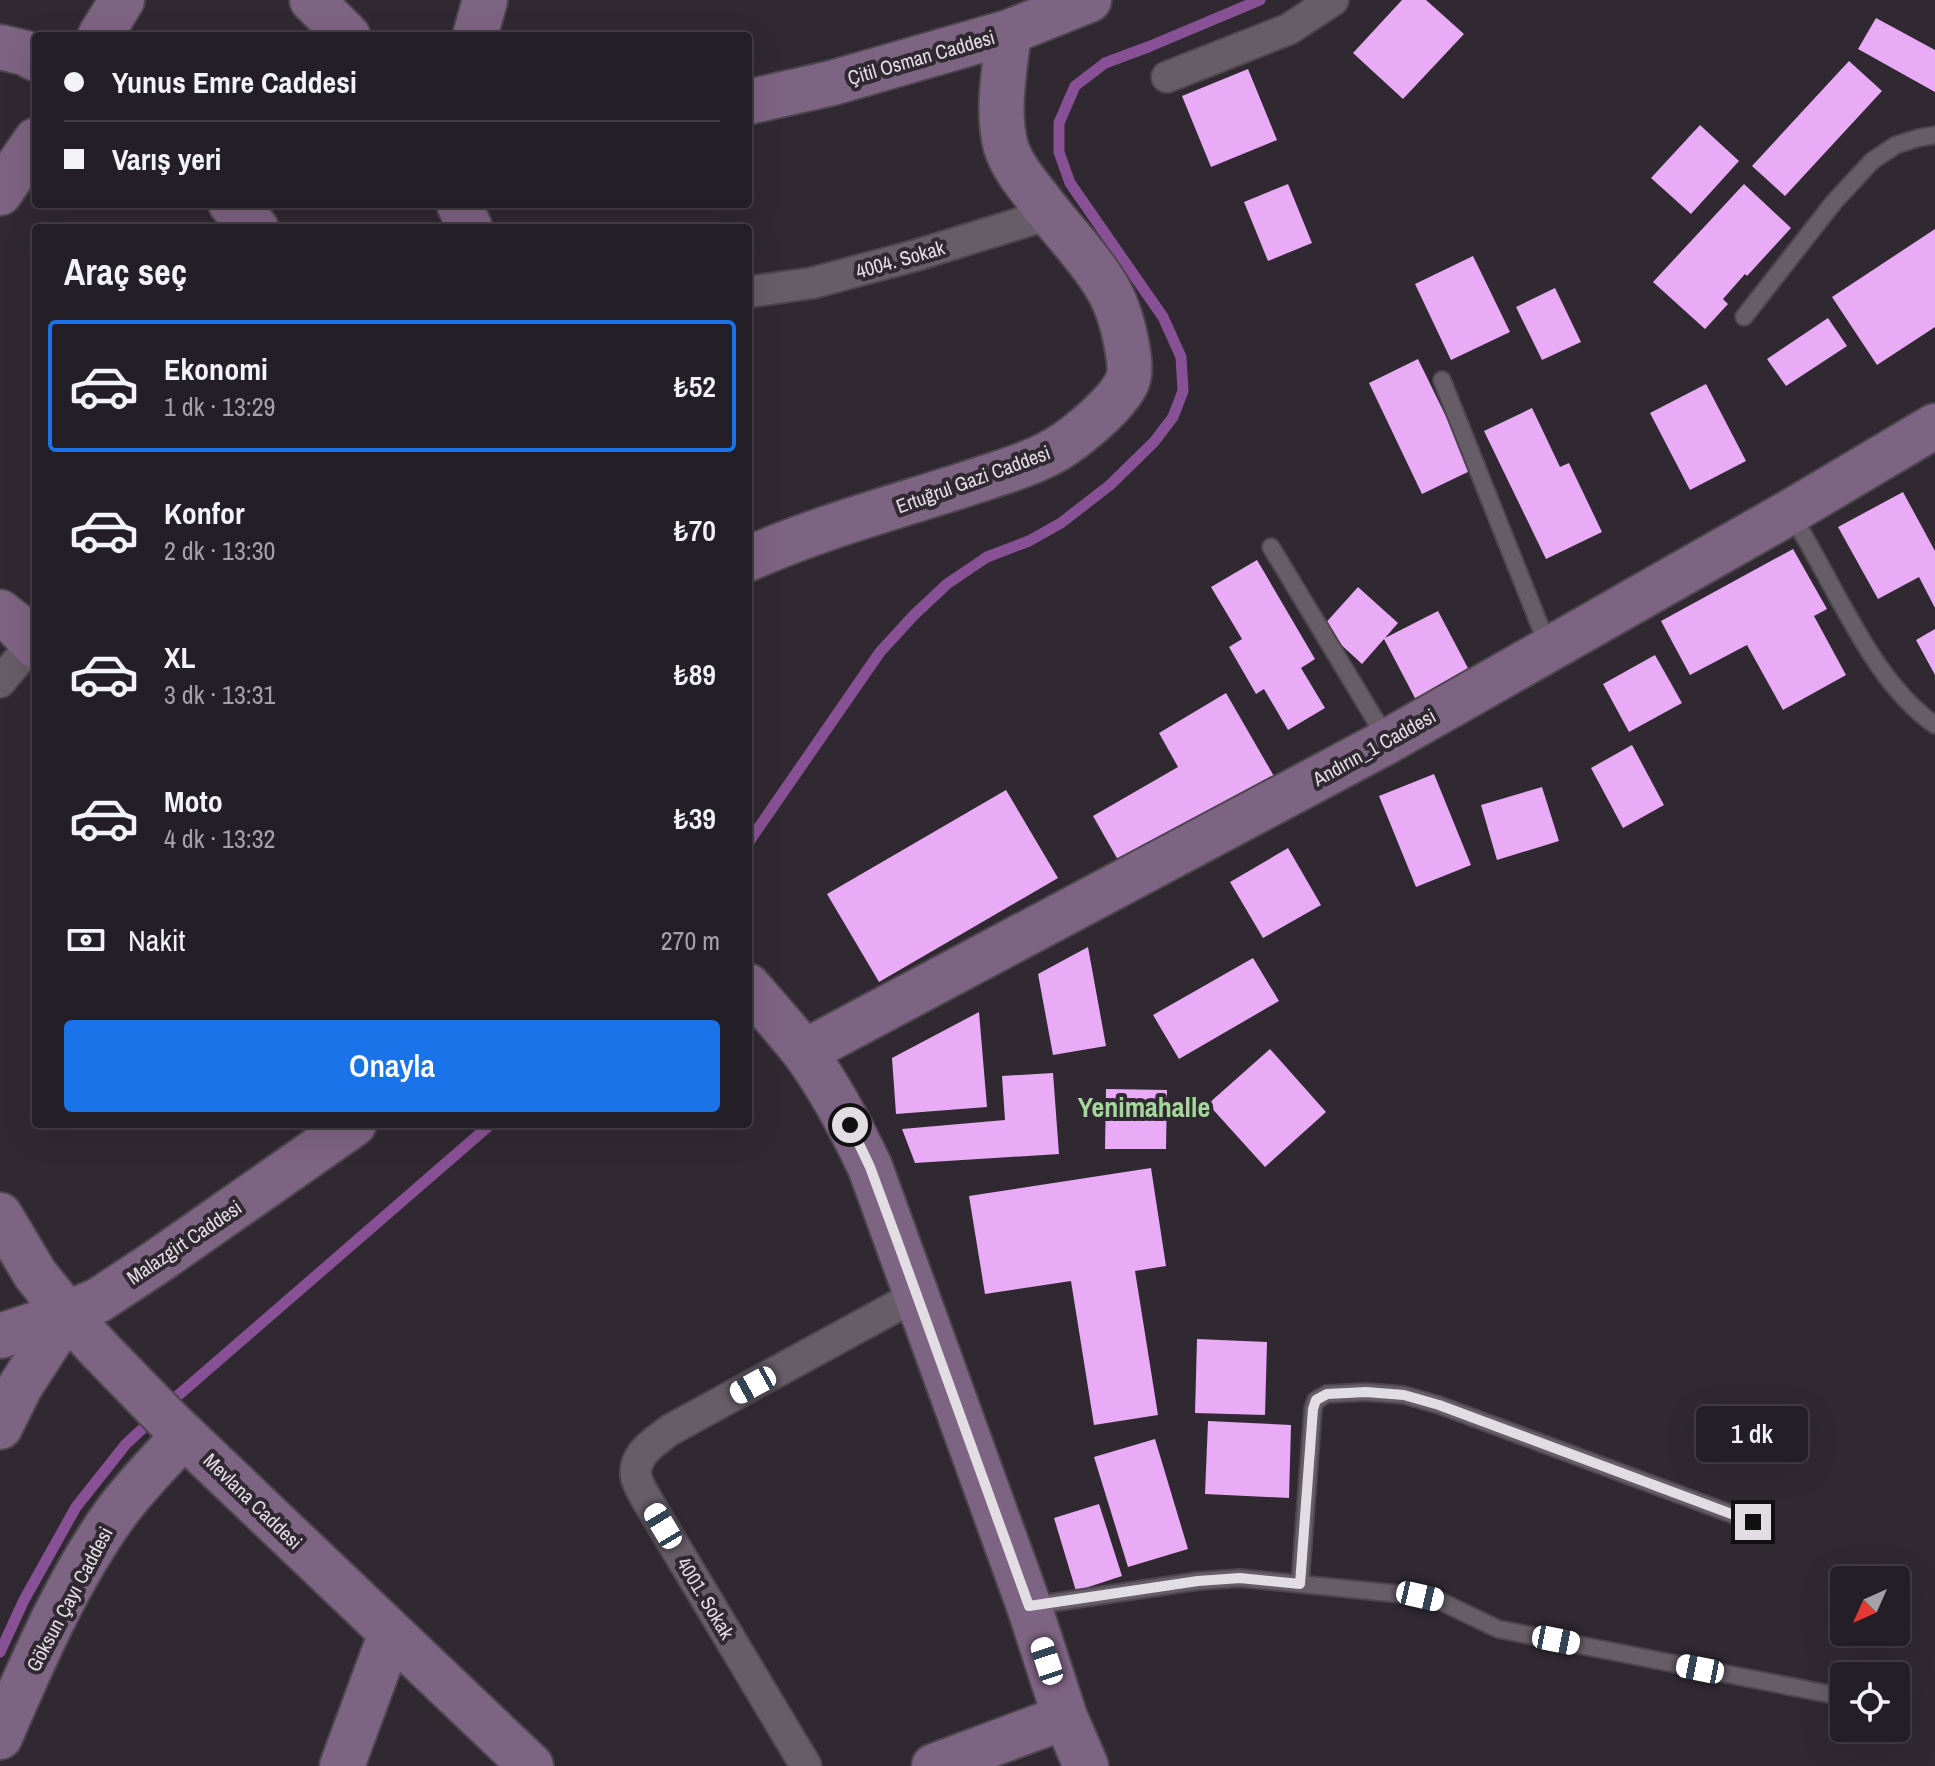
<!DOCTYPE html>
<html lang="tr">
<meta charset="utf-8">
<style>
:root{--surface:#241f26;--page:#2c272e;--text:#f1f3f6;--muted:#a3a2a7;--line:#413d43;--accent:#1a73e8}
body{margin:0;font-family:"Archivo Narrow",sans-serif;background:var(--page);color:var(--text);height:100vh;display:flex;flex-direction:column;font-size:30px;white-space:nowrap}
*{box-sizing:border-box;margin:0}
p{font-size:26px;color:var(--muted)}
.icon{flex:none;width:44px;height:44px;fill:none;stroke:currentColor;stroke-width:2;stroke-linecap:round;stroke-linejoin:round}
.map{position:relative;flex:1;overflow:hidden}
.drawer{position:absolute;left:32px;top:224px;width:720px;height:904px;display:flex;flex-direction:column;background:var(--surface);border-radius:8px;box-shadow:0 8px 32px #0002,0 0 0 2px var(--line)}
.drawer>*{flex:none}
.banner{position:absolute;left:32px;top:32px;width:720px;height:176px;border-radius:8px;box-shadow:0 8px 32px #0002,0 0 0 2px var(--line);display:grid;align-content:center;height:176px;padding:0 32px;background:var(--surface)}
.needle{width:52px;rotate:225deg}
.buttons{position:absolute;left:1830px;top:1566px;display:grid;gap:16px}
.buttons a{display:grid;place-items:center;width:80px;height:80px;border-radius:8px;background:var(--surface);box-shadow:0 8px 32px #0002,0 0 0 2px var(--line);font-size:40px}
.end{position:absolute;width:36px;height:36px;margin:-18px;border:10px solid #e2dde3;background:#111;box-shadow:0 0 0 4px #111}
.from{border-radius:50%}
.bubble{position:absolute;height:56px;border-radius:8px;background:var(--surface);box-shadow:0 8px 32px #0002,0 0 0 2px var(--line);font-size:26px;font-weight:600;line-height:56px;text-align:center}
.car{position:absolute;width:24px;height:48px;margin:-24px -12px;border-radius:10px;box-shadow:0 0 6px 2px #0007;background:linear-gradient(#fff 24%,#345 0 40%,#fff 0 76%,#345 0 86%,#fff 0)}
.banner b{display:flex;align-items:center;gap:28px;height:76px;font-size:30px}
.banner b+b{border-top:2px solid var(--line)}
.banner i{width:20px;height:20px;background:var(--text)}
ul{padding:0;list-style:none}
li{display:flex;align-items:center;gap:24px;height:132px;margin:0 16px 12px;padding:0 16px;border:4px solid transparent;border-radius:8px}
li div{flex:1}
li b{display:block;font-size:30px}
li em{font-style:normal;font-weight:600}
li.on{border-color:var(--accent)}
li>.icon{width:72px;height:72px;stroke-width:1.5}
h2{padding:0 32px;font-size:36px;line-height:96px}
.pay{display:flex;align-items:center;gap:20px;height:88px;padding:0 32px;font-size:30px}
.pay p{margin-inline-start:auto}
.action{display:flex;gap:16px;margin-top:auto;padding:16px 32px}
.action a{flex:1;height:92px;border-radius:8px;background:var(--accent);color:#fff;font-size:32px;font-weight:600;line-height:92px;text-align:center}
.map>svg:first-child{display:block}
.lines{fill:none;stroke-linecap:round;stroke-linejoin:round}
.stream{stroke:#895195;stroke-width:11}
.building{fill:#e9abf6}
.lane-casing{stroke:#4d464e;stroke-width:20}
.street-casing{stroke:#4d464e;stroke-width:34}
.secondary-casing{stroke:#4d464e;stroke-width:48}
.lane{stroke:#665d67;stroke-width:16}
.street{stroke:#665d67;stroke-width:30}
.secondary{stroke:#7e6483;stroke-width:44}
.route{stroke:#e2dde3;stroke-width:10}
.labels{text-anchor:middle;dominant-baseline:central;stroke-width:8;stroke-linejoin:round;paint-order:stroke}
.street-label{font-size:20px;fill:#e2dde3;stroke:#302932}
.district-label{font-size:28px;font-weight:bold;fill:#a4d79a;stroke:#302932}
</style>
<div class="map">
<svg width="1935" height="1766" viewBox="0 0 1935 1766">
<rect width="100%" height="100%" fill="#302932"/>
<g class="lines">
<path class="stream" d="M 748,843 L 880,652 L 914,615 L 947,584 L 987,557 L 1029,541 L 1061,523 L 1110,485 L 1154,442 L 1173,417 L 1183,391 L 1181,357 L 1163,317 L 1070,183 L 1059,152 L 1059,123 L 1075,86 L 1105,63 L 1148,47 L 1260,0
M 167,1405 L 491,1124
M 0,1652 L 24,1600 L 76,1507 L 126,1444 L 155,1417"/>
</g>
<path class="building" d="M 1402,0 L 1426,0 L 1464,34 L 1403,99 L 1353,53 Z
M 1876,18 L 1935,50 L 1935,92 L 1858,49 Z
M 1849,61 L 1882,91 L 1785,196 L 1752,166 Z
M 1248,69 L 1277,140 L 1211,167 L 1182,96 Z
M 1700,125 L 1739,161 L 1691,214 L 1651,178 Z
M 1288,184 L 1312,243 L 1268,261 L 1244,202 Z
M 1744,184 L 1791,228 L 1747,276 L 1745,274 L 1723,299 L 1728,304 L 1705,329 L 1653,282 Z
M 1935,229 L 1935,327 L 1877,365 L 1832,297 Z
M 1473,256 L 1510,332 L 1451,360 L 1415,284 Z
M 1555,288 L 1581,342 L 1542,360 L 1516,307 Z
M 1828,318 L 1847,346 L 1786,386 L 1767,359 Z
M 1418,359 L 1472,470 L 1422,494 L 1369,383 Z
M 1706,384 L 1746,461 L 1690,490 L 1650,413 Z
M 1532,408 L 1560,467 L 1569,463 L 1602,532 L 1546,559 L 1484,431 Z
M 1903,492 L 1935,551 L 1935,608 L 1919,577 L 1878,599 L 1838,527 Z
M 1793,549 L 1827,609 L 1814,616 L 1846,675 L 1783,710 L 1747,645 L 1690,675 L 1661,621 Z
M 1257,560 L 1315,659 L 1301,668 L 1325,708 L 1288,730 L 1264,689 L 1256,694 L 1229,647 L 1242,639 L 1211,587 Z
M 1358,587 L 1398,623 L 1385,638 L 1438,611 L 1470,672 L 1416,700 L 1384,639 L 1362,664 L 1322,627 Z
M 1935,629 L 1935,675 L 1916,640 Z
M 1655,655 L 1682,703 L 1629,732 L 1603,684 Z
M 1226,693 L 1275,778 L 1122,867 L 1093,816 L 1178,767 L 1159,733 Z
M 1632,745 L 1664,805 L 1623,828 L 1591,768 Z
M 1434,774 L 1471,865 L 1416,887 L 1379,796 Z
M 1542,787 L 1559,841 L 1497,860 L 1481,805 Z
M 1006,790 L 1058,878 L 879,982 L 827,894 Z
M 1288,848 L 1321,905 L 1263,938 L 1230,882 Z
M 1088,947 L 1106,1046 L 1053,1055 L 1038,974 Z
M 1253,958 L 1279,1001 L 1179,1059 L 1153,1015 Z
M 979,1012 L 987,1107 L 896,1114 L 892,1058 Z
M 1270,1049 L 1326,1112 L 1265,1167 L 1208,1104 Z
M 1053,1073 L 1059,1154 L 915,1163 L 902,1129 L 1005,1120 L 1002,1076 Z
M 1106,1089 L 1167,1090 L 1166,1149 L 1105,1149 Z
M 1151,1168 L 1166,1266 L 1135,1271 L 1158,1415 L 1094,1425 L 1071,1281 L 985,1294 L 969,1196 Z
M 1197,1339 L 1267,1342 L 1265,1415 L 1195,1413 Z
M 1208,1421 L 1291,1425 L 1289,1498 L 1205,1494 Z
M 1155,1439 L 1188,1549 L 1128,1567 L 1094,1457 Z
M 1099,1504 L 1122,1576 L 1076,1591 L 1054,1518 Z"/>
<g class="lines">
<defs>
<path id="lane" d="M 1744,317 L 1834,202 L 1872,161 L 1896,145 L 1918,138 L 1935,135
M 1442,380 L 1548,646
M 1791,513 C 1807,541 1822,568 1837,596 C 1863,643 1890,693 1935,725
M 1271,547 L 1388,741
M 1300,1584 L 1313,1409 L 1316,1400 L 1327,1394 L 1366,1392 L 1404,1395 L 1439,1405 L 1753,1522
M 1030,1606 L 1198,1581 L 1240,1578 L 1420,1596 L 1442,1602 L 1498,1629 L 1844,1697"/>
<path id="street" d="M 1167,77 L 1289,29 L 1333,0
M 748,292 L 812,283 L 917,255 L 1050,214
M 0,682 L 33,643
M 806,1766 L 647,1500 C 643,1493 637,1483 636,1476 C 633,1454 656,1441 670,1430 L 917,1295"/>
<path id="secondary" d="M 312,0 L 348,36
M 100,36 L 122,0
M 475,36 L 485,0
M 0,47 L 25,53 L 36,59
M 748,102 L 832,83 L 1009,32 L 1089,0
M 0,193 L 36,140
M 231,204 L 256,228
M 459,204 L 470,228
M 748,559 C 815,529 891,508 960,486 C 992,475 1028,466 1057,449 C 1078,436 1116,405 1127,382 C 1132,371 1128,352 1126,341 C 1122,321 1116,301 1105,284 C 1086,253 1059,227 1038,198 C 1026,183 1012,166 1006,147 C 996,110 1005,68 1009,32
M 0,612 L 14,623 L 36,646
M 748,986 C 767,1008 787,1030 805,1053 C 831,1089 851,1127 870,1167 L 1029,1606 L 1065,1717 L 1086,1766
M 804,1052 L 1388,741 L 1790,512 L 1935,426
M 0,1215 L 35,1274 L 67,1314 L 99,1349 L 171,1423 L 531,1766
M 0,1336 L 67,1314 L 99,1300 L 158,1261 L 354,1124
M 0,1427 L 21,1385 L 67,1314
M 0,1737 C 33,1661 67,1581 115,1514 C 136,1485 161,1461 184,1435
M 342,1766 L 391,1633
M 934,1766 L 1065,1717"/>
</defs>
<use href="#lane" class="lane-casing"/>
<use href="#street" class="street-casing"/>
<use href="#secondary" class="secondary-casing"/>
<use href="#lane" class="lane"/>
<use href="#street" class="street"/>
<use href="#secondary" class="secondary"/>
</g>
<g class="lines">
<path class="route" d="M 850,1125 L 870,1167 L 898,1243 L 1029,1606 L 1198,1581 L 1240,1578 L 1300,1584 L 1313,1409 L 1316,1400 L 1327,1394 L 1366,1392 L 1404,1395 L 1439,1405 L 1753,1522"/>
</g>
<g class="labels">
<g class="street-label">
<text transform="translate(921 57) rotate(-16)">Çitil Osman Caddesi</text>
<text transform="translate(900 259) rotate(-16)">4004. Sokak</text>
<text transform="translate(973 479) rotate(-20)">Ertuğrul Gazi Caddesi</text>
<text transform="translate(1374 747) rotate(-29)">Andırın_1 Caddesi</text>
<text transform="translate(184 1242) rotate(-34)">Malazgirt Caddesi</text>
<text transform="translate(253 1501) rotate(44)">Mevlana Caddesi</text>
<text transform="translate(706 1598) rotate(59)">4001. Sokak</text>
<text transform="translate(69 1599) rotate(-62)">Göksun Çayı Caddesi</text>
</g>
<g class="district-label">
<text x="1144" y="1107">Yenimahalle</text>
</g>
</g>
</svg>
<div class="buttons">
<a><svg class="needle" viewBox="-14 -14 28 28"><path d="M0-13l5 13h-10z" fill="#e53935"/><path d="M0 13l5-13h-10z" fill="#a3a2a7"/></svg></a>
<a><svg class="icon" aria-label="locate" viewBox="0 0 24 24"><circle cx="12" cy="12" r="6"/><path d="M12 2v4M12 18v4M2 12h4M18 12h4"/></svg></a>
</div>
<i class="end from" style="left:850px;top:1125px"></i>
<i class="end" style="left:1753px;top:1522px"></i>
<div class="bubble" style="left:1696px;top:1406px;width:112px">1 dk</div>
<i class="car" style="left:753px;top:1385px;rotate:241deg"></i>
<i class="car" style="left:663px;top:1526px;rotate:329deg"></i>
<i class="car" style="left:1420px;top:1596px;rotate:103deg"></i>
<i class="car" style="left:1556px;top:1640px;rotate:101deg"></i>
<i class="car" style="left:1047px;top:1661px;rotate:342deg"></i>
<i class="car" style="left:1700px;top:1669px;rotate:281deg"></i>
<div class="banner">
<b><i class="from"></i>Yunus Emre Caddesi</b>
<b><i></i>Varış yeri</b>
</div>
<section class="drawer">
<h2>Araç seç</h2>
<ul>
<li class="on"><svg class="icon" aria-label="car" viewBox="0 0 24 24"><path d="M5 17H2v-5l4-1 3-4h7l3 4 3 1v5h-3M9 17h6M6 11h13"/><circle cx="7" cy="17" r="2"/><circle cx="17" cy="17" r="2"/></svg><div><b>Ekonomi</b><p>1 dk · 13:29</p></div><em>₺52</em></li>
<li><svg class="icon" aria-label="car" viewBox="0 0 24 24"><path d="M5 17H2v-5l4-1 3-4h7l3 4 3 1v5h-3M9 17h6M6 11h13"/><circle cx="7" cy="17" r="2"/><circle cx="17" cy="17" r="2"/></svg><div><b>Konfor</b><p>2 dk · 13:30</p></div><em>₺70</em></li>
<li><svg class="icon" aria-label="car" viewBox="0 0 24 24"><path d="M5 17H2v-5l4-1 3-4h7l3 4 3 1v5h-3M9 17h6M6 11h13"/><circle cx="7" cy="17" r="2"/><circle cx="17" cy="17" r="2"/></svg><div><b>XL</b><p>3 dk · 13:31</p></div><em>₺89</em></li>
<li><svg class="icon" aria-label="car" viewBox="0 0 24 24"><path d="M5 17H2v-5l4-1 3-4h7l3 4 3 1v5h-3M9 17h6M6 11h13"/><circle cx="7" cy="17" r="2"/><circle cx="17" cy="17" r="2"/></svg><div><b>Moto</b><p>4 dk · 13:32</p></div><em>₺39</em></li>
</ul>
<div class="pay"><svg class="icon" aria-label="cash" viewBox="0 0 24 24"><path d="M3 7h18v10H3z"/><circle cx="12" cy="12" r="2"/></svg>Nakit<p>270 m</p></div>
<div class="action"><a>Onayla</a></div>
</section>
</div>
